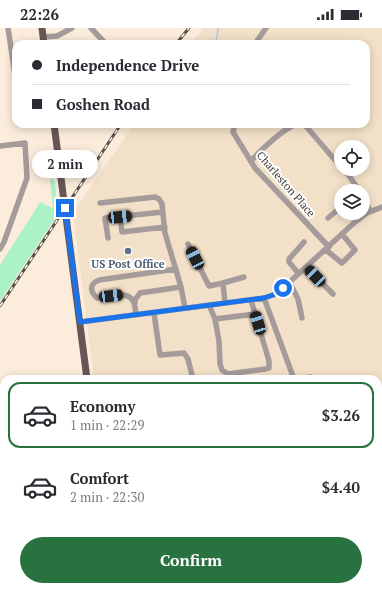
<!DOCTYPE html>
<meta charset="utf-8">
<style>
:root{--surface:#fff;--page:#f2f2f3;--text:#2b2b33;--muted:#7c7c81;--line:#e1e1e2;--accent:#287240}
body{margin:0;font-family:"PT Serif",serif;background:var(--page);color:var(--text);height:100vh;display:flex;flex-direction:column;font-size:15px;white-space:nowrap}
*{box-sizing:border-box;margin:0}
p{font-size:13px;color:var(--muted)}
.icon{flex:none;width:22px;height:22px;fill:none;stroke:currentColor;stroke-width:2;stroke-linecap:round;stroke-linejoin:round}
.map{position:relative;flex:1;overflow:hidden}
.side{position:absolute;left:0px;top:347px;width:382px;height:216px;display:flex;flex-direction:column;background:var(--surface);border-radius:12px 12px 0 0;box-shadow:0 2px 10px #0003}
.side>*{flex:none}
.top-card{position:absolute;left:12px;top:12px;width:358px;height:88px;border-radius:12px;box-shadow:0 2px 10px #0003;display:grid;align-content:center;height:88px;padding:0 20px;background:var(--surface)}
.controls{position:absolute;left:334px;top:112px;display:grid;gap:8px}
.controls a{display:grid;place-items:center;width:36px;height:36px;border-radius:50%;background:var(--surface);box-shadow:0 2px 10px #0003;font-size:20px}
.end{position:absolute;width:18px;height:18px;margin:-9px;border:5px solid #1a73e8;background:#fff;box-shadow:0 0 0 2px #fff}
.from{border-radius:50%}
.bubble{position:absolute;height:28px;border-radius:14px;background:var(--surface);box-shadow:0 2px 10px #0003;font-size:13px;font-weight:700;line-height:28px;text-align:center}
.car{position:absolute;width:12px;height:24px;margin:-12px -6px;border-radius:5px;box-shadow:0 0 3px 1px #0007;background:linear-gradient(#222 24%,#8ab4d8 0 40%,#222 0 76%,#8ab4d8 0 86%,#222 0)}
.top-card b{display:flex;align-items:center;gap:14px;height:38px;font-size:15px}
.top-card b+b{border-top:1px solid var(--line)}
.top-card i{width:10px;height:10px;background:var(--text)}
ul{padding:7px 0 0;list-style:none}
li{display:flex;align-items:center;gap:12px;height:66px;margin:0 8px 6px;padding:0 12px;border:2px solid transparent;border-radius:12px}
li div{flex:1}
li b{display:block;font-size:15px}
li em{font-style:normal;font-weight:700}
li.current{border-color:var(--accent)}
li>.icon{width:36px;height:36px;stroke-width:1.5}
.button{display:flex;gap:8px;margin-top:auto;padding:8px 20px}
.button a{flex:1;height:46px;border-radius:24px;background:var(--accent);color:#fff;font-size:16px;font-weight:700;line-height:46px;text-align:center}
.status{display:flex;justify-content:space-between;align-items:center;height:28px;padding:0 20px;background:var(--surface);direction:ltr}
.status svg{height:11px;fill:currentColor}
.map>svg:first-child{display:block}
.commercial{fill:#f8dddf}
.built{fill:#f3e0c8;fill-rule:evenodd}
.green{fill:#abf3c6}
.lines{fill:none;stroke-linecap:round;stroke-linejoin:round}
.stream{stroke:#acc8f9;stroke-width:1.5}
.minor{stroke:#a59b9a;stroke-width:5.5}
.major{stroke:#685656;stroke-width:7}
.rail-casing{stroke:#595149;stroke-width:3}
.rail{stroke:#fff;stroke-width:1.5;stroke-dasharray:4.5;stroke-linecap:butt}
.route{stroke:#1a73e8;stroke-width:5}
.service-dot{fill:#5c6f8a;stroke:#fff;stroke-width:1.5}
.labels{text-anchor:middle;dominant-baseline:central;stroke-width:4;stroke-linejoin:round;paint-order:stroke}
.street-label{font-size:11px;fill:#403a33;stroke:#fff}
.service-label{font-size:11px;font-weight:bold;fill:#4e5e75;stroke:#fff}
</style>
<div class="status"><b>22:26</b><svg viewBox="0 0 49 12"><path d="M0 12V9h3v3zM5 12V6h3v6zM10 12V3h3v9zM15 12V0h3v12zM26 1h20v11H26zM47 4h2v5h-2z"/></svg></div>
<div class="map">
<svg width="382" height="563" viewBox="0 0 382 563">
<rect width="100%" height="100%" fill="#fbecdb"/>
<path class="commercial" d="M 0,433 L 4,435 L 4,559 L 188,559 L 194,563 L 0,563 Z"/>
<path class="built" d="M 204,0 L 382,0 L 382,530 L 378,527 L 378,351 L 94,351 L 73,185 L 134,96 L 366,96 L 366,16 L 190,16 ZM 341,119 L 363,119 L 363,141 L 341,141 ZM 341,163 L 363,163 L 363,185 L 341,185 Z"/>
<path class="green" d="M 52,150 L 55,154 L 58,186 L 0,273 L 0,237 L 39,176 L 41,174 L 48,178 L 53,180 L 50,152 Z"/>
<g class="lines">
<path class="stream" d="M 216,16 L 218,0"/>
<path class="minor" d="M 8,0 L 13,33 L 16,33
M 91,0 L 106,16
M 43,9 L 57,8 L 72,0
M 255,16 L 266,0
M 13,33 L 16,56
M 235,96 L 233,104 L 255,140 L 329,219
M 304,96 L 341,139
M 0,118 L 25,115 L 27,150 L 4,214 L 0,221
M 251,133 C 264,119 279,104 296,96
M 344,141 L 360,163
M 363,168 L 370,183
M 100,175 L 155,169 L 159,171 L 162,176 L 165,205 L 181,259 L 185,280
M 120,189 L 122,204 L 165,199
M 328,190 L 341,179
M 108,210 L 105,190 L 163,184
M 188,216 L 209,258 L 223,255
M 326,222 L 342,235 L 355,222 L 342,206
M 306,239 L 333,266
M 299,246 L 289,234 L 289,231 L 304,214
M 290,255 L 298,271 L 302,290
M 264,270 L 294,351
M 135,275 L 135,272 L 140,265 L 181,259
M 225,275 L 223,255 L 244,249
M 209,277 L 215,291 L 219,313 L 220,336 L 222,342 L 228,346 L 266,341 L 269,340 L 269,333 L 251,272
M 154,285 L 160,327 L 184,325 L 188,331 L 193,351
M 136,287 C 135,278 135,269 124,267 L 97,270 C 90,264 89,256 99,252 L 176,241
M 215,291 L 255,286
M 80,294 L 264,270 L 273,267 L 283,260 L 355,194 L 367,185 L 382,179
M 294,351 L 311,349 L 314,351
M 0,391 L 4,390
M 378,404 L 382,407
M 0,405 L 4,404
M 0,444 L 4,446
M 198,559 L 204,563
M 259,563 L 262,559"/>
<path class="major" d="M 42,0 L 44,16
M 54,96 L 87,351
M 112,559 L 112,563"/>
<defs>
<path id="rail" d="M 176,16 L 189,0
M 0,278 L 121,96"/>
</defs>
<use href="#rail" class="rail-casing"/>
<use href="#rail" class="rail"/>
</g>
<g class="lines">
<path class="route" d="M 65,180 L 80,294 L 264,270 L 273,267 L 283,260"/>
</g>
<circle class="service-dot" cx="128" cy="223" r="4"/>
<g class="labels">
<g class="street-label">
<text transform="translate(286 156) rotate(49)">Charleston Place</text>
</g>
<g class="service-label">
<text x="128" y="236">US Post Office</text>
</g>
</g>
</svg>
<div class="controls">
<a><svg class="icon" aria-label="locate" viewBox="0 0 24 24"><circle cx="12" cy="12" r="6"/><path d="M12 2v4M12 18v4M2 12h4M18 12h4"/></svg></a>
<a><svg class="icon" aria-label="layers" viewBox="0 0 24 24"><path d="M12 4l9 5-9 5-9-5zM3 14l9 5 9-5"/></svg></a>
</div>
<i class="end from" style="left:283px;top:260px"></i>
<i class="end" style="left:65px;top:180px"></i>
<div class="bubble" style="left:32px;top:122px;width:66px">2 min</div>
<i class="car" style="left:120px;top:189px;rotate:84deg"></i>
<i class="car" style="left:195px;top:230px;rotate:333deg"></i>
<i class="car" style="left:315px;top:248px;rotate:316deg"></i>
<i class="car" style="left:111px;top:268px;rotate:83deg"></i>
<i class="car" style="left:258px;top:295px;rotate:343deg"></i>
<div class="top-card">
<b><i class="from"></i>Independence Drive</b>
<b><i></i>Goshen Road</b>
</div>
<section class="side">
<ul>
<li class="current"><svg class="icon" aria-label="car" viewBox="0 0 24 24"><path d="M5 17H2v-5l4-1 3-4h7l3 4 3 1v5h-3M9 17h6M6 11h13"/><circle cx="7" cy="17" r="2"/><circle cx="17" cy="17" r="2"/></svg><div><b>Economy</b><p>1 min · 22:29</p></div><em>$3.26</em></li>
<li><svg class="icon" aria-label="car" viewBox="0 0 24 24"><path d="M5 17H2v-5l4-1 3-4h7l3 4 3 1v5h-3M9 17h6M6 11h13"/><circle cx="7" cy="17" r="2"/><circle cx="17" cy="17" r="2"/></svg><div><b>Comfort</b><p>2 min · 22:30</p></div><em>$4.40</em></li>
</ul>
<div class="button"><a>Confirm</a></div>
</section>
</div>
